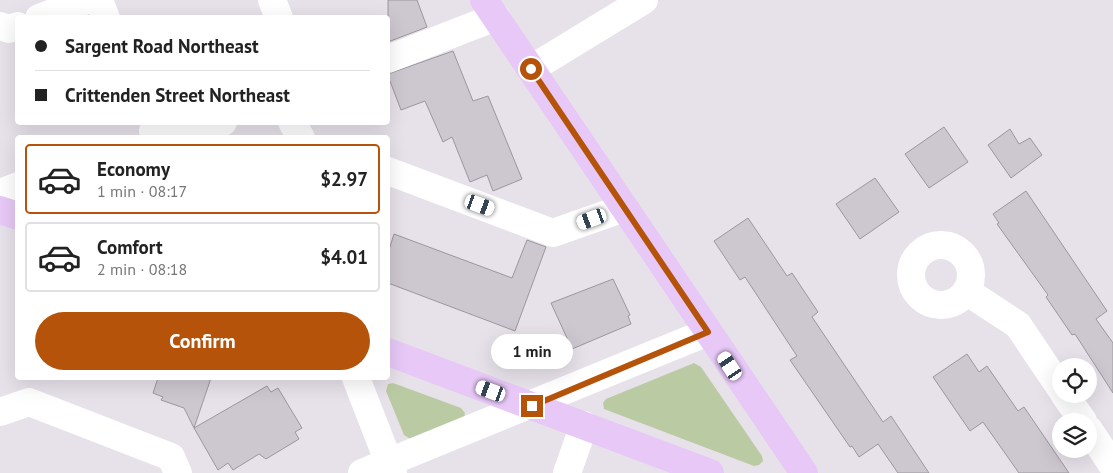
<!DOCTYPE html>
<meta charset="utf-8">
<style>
:root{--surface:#fff;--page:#f2f2f2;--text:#222;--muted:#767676;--line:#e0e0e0;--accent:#b45309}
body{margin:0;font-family:"PT Sans",sans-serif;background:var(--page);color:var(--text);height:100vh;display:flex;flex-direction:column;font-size:19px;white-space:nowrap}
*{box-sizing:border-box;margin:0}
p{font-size:16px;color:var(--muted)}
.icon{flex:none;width:28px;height:28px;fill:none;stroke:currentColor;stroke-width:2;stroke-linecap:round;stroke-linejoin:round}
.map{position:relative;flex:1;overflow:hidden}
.sheet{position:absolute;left:15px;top:135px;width:375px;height:245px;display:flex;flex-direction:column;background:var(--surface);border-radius:5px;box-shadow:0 5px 20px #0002}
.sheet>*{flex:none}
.hud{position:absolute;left:15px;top:15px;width:375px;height:110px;border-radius:5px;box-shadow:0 5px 20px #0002;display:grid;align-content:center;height:110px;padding:0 20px;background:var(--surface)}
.tools{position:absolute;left:1052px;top:358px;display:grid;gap:10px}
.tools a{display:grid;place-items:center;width:45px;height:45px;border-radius:50%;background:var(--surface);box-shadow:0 5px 20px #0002;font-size:25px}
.end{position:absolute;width:22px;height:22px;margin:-11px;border:6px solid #b45309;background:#fff;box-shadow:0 0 0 2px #fff}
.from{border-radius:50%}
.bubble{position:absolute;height:35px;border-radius:18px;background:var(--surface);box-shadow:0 5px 20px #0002;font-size:16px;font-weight:700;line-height:35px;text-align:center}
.car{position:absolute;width:15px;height:30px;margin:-15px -8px;border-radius:6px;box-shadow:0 0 4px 1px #0007;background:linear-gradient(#fff 24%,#345 0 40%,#fff 0 76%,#345 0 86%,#fff 0)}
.hud b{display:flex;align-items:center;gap:18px;height:48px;font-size:19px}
.hud b+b{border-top:1px solid var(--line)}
.hud i{width:12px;height:12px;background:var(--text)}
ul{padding:9px 0 0;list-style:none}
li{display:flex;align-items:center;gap:15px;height:70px;margin:0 10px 8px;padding:0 10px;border:2px solid var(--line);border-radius:5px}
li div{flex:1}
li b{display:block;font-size:19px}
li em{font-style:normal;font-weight:700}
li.active{border-color:var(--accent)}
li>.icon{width:45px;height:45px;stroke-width:1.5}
.action{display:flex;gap:10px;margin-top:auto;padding:10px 20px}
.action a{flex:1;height:58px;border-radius:30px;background:var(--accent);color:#fff;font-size:20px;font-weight:700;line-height:58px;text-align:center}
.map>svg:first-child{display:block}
.green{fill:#bacba4}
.building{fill:#cdc7d0;stroke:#9c969f}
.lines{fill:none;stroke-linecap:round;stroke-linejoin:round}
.minor{stroke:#fff;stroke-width:28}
.major{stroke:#e7c8f7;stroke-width:28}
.route{stroke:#b45309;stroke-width:6}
</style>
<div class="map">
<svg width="1113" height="473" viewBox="0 0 1113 473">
<rect width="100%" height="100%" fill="#e7e1ea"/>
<path class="green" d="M 694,363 L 701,367 L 762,456 L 763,461 L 759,465 L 754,466 L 604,409 L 603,403 L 606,399 Z
M 393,383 L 461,408 L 465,413 L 464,418 L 412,440 L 404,435 L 386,391 L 388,384 Z"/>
<path class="building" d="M 388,0 L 417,0 L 427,27 L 388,42 Z
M 453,51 L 473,101 L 488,96 L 522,179 L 493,191 L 487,175 L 470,182 L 452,137 L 443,142 L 425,101 L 401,110 L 388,76 L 388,74 Z
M 944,127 L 968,162 L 929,188 L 905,154 Z
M 1010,129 L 1019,144 L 1030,138 L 1042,155 L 1011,178 L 988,145 Z
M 875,178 L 899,212 L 860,239 L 836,204 Z
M 1026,191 L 1107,311 L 1096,319 L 1113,343 L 1113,393 L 1075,334 L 1072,335 L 1046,297 L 1048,295 L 997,224 L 999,223 L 993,214 Z
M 748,218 L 787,276 L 792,273 L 818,312 L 812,317 L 883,422 L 891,416 L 929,473 L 898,473 L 878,444 L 859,457 L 852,446 L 850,447 L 790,360 L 797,356 L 745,277 L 740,280 L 714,241 Z
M 394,234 L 512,278 L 527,240 L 546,247 L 515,331 L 388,283 L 388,253 Z
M 613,279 L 630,315 L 628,316 L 631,324 L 572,349 L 551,303 Z
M 967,354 L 979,372 L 987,366 L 1018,411 L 1024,407 L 1069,473 L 1019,473 L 983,422 L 970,431 L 933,377 Z
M 158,378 L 211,378 L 194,428 L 184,408 L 161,400 L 163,397 L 153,393 Z
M 267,386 L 271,392 L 278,388 L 302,428 L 295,432 L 299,439 L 266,459 L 259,454 L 233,470 L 228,463 L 218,470 L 194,428 Z"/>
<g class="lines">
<path class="minor" d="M 99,0 L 106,18
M 272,0 L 279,18
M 39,18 L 87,0
M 0,26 L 9,29 L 18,26
M 388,59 L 496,17
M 531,69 L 644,0
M 292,122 L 301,138
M 153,131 L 185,136 L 223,122
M 388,171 L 553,233 L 624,208
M 0,193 L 18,186
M911 275a30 30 0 1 1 60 0a30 30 0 1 1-60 0Z
M 966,291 L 1018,325 L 1061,389
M 356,378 L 393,473
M 1064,394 L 1083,421
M 0,412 L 29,402 L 171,457 L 178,473
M 1089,430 L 1113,466
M 362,473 L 708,332
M 567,473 L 584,425"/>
<path class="major" d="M 484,0 L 804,473
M 0,210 L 18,216
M 388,352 L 710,473"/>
</g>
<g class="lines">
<path class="route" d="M 531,69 L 708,332 L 532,406"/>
</g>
</svg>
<div class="tools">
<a><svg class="icon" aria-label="locate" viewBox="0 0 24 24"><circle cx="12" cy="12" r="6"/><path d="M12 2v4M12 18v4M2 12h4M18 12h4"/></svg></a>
<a><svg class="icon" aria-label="layers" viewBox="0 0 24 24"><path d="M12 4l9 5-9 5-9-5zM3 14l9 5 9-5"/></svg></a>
</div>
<i class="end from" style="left:531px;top:69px"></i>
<i class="end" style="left:532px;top:406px"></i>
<div class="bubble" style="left:491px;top:334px;width:82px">1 min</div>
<i class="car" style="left:480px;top:205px;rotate:110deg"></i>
<i class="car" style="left:592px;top:219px;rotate:250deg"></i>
<i class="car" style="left:730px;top:366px;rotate:327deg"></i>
<i class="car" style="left:491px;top:391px;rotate:290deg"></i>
<div class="hud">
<b><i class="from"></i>Sargent Road Northeast</b>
<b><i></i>Crittenden Street Northeast</b>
</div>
<section class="sheet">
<ul>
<li class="active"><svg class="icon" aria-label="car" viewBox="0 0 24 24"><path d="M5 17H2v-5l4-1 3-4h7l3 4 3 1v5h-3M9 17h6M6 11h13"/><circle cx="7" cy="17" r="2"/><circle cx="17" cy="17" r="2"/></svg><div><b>Economy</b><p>1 min · 08:17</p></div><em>$2.97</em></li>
<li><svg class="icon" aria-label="car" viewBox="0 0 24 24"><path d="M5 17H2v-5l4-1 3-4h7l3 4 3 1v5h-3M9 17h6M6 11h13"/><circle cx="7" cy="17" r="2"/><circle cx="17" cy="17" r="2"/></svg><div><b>Comfort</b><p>2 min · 08:18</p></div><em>$4.01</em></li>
</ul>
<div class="action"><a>Confirm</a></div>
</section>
</div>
